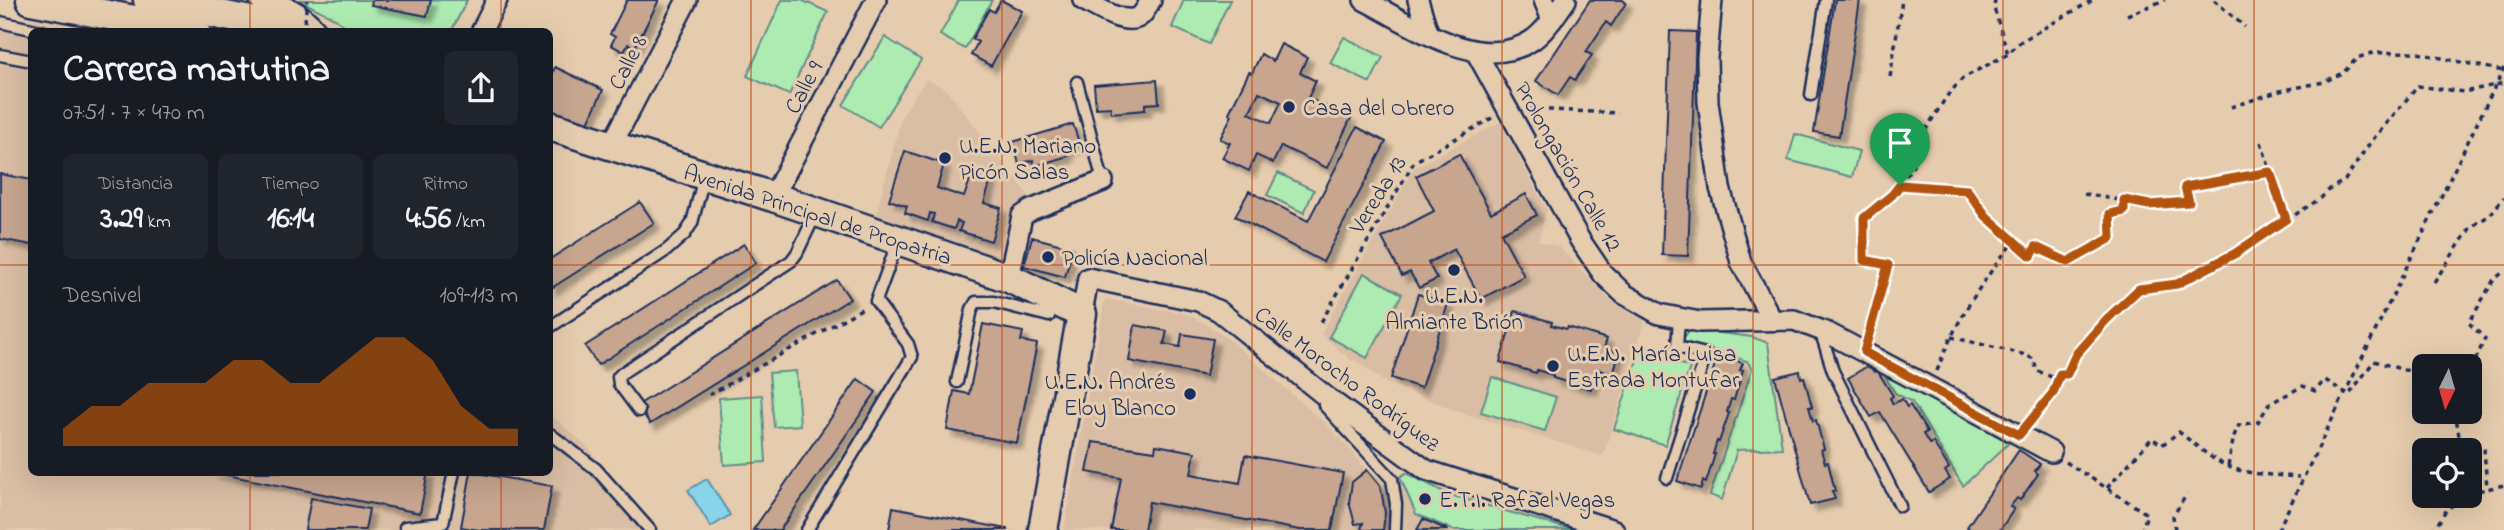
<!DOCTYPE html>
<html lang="es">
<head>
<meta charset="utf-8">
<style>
  :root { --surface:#171b24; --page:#20242c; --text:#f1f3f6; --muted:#9ea1a6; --accent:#b45309 }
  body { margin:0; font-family:"Indie Flower",sans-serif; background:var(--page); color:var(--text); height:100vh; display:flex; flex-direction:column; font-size:26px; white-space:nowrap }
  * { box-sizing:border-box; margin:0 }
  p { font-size:23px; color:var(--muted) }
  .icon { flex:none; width:38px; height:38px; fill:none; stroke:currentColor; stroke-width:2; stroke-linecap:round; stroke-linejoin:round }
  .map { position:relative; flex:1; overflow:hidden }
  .sheet { position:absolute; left:28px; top:28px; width:525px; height:448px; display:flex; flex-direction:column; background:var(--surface); border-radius:10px; box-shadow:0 7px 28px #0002 }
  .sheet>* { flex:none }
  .needle { width:46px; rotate:185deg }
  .fabs { position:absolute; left:2412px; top:354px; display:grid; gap:14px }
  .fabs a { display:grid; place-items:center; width:70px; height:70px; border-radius:10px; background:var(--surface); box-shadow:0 7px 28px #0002; font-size:35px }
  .pin { position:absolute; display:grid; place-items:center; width:60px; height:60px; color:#fff; margin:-72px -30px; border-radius:50% 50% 50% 0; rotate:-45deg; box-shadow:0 0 7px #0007 }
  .pin .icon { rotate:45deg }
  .round { display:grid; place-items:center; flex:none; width:74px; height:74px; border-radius:10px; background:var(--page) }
  .head { display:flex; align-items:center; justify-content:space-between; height:119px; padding:0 35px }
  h1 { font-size:38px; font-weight:800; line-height:52px }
  .metrics { display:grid; grid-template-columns:repeat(3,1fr); gap:10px; height:119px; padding:7px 35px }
  .metrics div { display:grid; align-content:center; border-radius:10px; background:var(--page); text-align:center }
  .metrics b { font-size:30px; font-weight:800 }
  .metrics small { font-size:19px; font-weight:400 }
  .metrics p { font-size:19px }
  .chart { height:196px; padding:14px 35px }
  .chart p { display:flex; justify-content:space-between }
  .chart svg { width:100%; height:126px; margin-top:7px; fill:var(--accent); opacity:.7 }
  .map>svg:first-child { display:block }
  .built { fill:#d9bda4 }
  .green { fill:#aeebb2; stroke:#648d88; stroke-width:2 }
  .water { fill:#88d4e8; stroke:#5c92b1; stroke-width:2 }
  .building { fill:#c7a58f; stroke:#1b2f5e; stroke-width:2; fill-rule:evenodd; filter:url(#shadow) }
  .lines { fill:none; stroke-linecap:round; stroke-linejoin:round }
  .lane-casing { stroke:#1b2f5e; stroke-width:15 }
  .street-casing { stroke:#1b2f5e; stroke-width:24 }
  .secondary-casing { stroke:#1b2f5e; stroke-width:33 }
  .path { stroke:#1b2f5e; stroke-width:3.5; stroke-dasharray:5 5; stroke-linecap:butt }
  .lane { stroke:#e6ccae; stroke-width:10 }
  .street { stroke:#e6ccae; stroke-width:19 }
  .secondary { stroke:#e6ccae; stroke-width:28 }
  .path-bridge { stroke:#1b2f5e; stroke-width:3.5; stroke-dasharray:5 5; stroke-linecap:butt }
  .route-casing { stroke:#fff; stroke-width:14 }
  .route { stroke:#b45309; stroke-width:9 }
  .grid { fill:none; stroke:#bf511c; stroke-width:2; stroke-opacity:0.55 }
  .poi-dot { fill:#1b2f5e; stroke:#e6ccae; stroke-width:2.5 }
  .labels { text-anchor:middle; stroke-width:6; stroke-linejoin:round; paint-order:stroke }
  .street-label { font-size:23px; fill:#1b2f5e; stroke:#e6ccae }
  .poi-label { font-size:23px; fill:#1b2f5e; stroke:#e6ccae; text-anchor:start }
</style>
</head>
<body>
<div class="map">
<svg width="2504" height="530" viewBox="0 0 2504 530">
  <defs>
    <filter id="shadow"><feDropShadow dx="6" dy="6" stdDeviation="2" flood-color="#0004"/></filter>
  </defs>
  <rect width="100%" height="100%" fill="#e6ccae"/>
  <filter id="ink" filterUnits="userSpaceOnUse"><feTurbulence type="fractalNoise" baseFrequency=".0143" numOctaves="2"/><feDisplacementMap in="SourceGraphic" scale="14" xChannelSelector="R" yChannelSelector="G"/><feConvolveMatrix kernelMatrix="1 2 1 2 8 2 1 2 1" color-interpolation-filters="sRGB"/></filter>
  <g filter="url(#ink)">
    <!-- built -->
    <g class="built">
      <polygon points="0,14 93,31 32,32 32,472 550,472 550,414 589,448 645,530 0,530"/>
      <polygon points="926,79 946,89 1033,201 1002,267 874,222 902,115"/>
      <polygon points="1500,122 1547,211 1538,241 1559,247 1609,299 1633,315 1645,320 1603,456 1460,412 1384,382 1354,359 1352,361 1321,334 1414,168"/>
      <polygon points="1105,299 1187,314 1209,326 1231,341 1326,424 1351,450 1379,486 1406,472 1450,494 1577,530 1064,530"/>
    </g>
    <!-- green -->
    <g class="green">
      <polygon points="299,0 467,0 451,32 353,31 329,15"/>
      <polygon points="782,0 801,0 828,12 789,95 747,76"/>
      <polygon points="959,0 992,0 965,49 940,35"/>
      <polygon points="1184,0 1230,0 1209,44 1172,27"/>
      <polygon points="885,37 921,60 879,127 843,105"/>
      <polygon points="1344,37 1383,57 1370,83 1330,63"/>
      <polygon points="1795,134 1859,151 1852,177 1788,160"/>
      <polygon points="1278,173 1314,190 1304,213 1267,195"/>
      <polygon points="1364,273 1402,294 1367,358 1329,337"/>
      <polygon points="1690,329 1752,337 1768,343 1782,448 1737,450 1722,500 1710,495 1752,369 1747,361 1682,341"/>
      <polygon points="1640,351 1690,367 1665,445 1614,429"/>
      <polygon points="1880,368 2009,443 1963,486 1912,402 1895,393"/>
      <polygon points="796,371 800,425 774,427 769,373"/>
      <polygon points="1492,377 1556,397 1545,431 1481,412"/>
      <polygon points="762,395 766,462 724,465 719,398"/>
      <polygon points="1406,473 1450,495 1572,530 1453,530 1416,514 1400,477"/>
    </g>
    <!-- water -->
    <polygon class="water" points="707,479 730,515 711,527 688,490"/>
    <!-- building -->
    <g class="building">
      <polygon points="372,0 431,0 427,16 371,5"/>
      <polygon points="627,0 659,0 635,47 628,44 624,52 611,45 615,37 610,34"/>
      <polygon points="1001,0 1022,11 991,66 971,55 978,42 972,39 989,9 994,12"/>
      <polygon points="1590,0 1623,0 1626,3 1611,26 1606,22 1586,52 1592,55 1575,80 1570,77 1558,95 1536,81"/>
      <polygon points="1835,0 1860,0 1839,136 1814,132"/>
      <polygon points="1670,31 1696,32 1688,256 1662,255"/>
      <path d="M1281 44 1307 57 1300 73 1316 81 1308 98 1351 118 1327 168 1281 146 1273 163 1256 155 1249 171 1222 158 1230 143 1220 139 1232 115 1229 113 1249 72 1252 73 1261 54 1273 61ZM1259 92 1281 102 1271 123 1249 113Z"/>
      <polygon points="555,67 603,90 586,127 550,109 550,78"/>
      <polygon points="1157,80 1159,103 1145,104 1145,110 1111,113 1111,107 1096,108 1094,85"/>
      <polygon points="1073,124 1080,146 1066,150 1068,156 1035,166 1033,160 1019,164 1013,142"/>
      <polygon points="1357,127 1386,142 1323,262 1235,216 1249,191 1308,221"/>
      <polygon points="905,151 944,164 937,188 964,197 972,174 991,180 984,203 1001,208 991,241 959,231 962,223 957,221 954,229 932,222 934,214 930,213 928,221 905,213 907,206 889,200"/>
      <polygon points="1459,154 1491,213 1526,194 1537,215 1501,233 1524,276 1481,299 1454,249 1428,263 1437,279 1419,288 1410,272 1402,276 1382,238 1434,211 1416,176"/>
      <polygon points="0,174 32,180 32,245 0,239"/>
      <polygon points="640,202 654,223 550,289 550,259"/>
      <polygon points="1032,237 1073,248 1065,277 1024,266"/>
      <polygon points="744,244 756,263 598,365 585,346"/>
      <polygon points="837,280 850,299 650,424 638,405"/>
      <polygon points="1418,294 1448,304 1421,388 1391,378"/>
      <polygon points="1515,311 1552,322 1551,325 1567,329 1568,327 1607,339 1604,348 1619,353 1613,374 1597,369 1591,389 1553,378 1553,375 1537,370 1536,373 1500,362"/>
      <polygon points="983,324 1023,332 1021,341 1037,344 1017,443 947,430 954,391 969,394"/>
      <polygon points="1135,325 1167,331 1164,344 1180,347 1182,334 1213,339 1206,376 1129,361"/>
      <polygon points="1718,355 1743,363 1740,370 1743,370 1734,400 1731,399 1727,412 1729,413 1719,442 1717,441 1713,454 1715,454 1706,483 1703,481 1701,489 1677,481"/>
      <polygon points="1869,365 1874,372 1877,370 1893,396 1890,398 1893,404 1902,399 1907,407 1910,405 1927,432 1923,434 1929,444 1933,442 1949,468 1945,471 1950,479 1929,492 1880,412 1871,417 1848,378"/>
      <polygon points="1800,371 1801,378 1804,377 1812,407 1809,407 1813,421 1816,420 1824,449 1821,450 1825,463 1828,462 1835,491 1832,491 1835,499 1810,505 1775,377"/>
      <polygon points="858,379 876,392 810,487 780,530 753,530"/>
      <polygon points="1093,442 1155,451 1156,445 1195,452 1191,474 1240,483 1245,455 1343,473 1332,530 1300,530 1149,502 1144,530 1111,530 1121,478 1087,472"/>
      <polygon points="2019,450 2040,464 2035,471 2038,474 2020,500 2017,498 2010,507 2014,509 2000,530 1972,530 1967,527"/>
      <polygon points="1367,470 1380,486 1382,495 1385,513 1383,530 1361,530 1363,523 1355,524 1349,502 1352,482"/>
      <polygon points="211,472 428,472 420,513"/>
      <polygon points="471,472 552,486 544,530 479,530 461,527"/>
      <polygon points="311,498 369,509 365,530 305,530"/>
      <polygon points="893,507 1007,529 1007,530 889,530"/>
      <polygon points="1423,519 1448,530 1417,530"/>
    </g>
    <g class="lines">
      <!-- lane casing -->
      <g class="lane-casing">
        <g id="lane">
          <polyline points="0,22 45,32"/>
          <polyline points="0,55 32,61"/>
          <polyline points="1077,82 1103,181"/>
          <polyline points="1811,95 1826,0"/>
          <polyline points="550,327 667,250 685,234 692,223 704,177"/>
          <polyline points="1820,330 1833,371 1900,506"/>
          <polyline points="957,382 972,309 976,302 994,302 1049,316"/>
          <polyline points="1324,405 1392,479 1396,504 1395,530"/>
          <polyline points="639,411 619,384 618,377 622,373 791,261 797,253 816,213"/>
          <polyline points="550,434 596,469 650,530"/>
          <polyline points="1667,478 1706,354 1677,347 1679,318"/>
          <polyline points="405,527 443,523 454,472"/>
          <polyline points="807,530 912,357 908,344 876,301 898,241"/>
        </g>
      </g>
      <!-- street casing -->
      <g class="street-casing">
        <g id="street">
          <path d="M260 0C288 6 299 10 318 32"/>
          <path d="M1083 0C1097 7 1121 24 1137 18 1144 15 1147 6 1151 0"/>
          <path d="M1364 0C1411 24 1479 74 1531 41 1545 32 1556 14 1566 0"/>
          <polyline points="1418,0 1428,32"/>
          <polyline points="1544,0 1552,20"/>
          <polyline points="1712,0 1707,58 1708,102 1720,188 1741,262 1772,320"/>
          <polyline points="481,32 497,0"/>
          <polyline points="1476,52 1580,240 1603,274 1624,294 1659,314 1679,318 1700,322 1794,320 1828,333 2051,452"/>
          <polyline points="611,146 687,0"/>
          <polyline points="773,197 876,0"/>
          <polyline points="1009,278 1022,216 1031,210 1103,181"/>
          <polyline points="1082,314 1088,278 1198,301 1219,311 1329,399 1426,470 1614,530"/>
        </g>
      </g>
      <!-- secondary casing -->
      <g class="secondary-casing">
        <g id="secondary">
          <polyline points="31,0 196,32"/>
          <polyline points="148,0 304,32"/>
          <polyline points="550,126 773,197 1009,278 1082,314 1043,530"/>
        </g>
      </g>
      <!-- path -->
      <g class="path">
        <polyline points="1995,0 1994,8 2008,54"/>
        <polyline points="2214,0 2245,27"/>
        <polyline points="2127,15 2165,0"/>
        <polyline points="1890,77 1902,0"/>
        <polyline points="2231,107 2280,91 2324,82 2344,72 2357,58 2372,53 2413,52 2504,71"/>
        <polyline points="1528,109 1618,113"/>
        <polyline points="2261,142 2286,219"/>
        <polyline points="1900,185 1967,190 1986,216 2031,256 2036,247 2068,263 2111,238 2110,214 2124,211 2124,200"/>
        <polyline points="2084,194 2149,205 2189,202 2185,187 2270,172"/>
        <polyline points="2434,282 2471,227 2490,215 2504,197"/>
        <polyline points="1321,322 1414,162 1492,118"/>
        <polyline points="1868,336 1888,265 1864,260 1864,218 1891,195 1912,168 1926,129 1947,96 1963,78 2008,54 2020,42 2093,0"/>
        <polyline points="1951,337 2026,355 2035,360 2036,370 2058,380"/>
        <polyline points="2469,366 2473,365 2485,339 2469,323 2493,281 2504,271"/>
        <path d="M1937 371C1954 323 1983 280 2014 241"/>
        <polyline points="709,395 865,307"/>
        <polyline points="2455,411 2461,448 2484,449 2487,488"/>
        <polyline points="2031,420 2053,393 2060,374 2067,374 2076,354 2106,320 2139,289 2177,284 2236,253 2321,198 2330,189 2345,180 2370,143 2418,86 2464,92 2504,83"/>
        <polyline points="2066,462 2147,514 2142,530"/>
        <polyline points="2228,466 2234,436 2239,425 2258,422 2269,404 2303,386 2315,391 2325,380 2349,395 2374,361 2404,370 2424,372"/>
        <path d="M2107 488 2152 438 2162 445 2179 432C2195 444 2210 459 2229 467 2250 475 2276 475 2299 477"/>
        <polyline points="2469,493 2504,485"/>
        <polyline points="2175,530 2173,516 2187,494"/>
        <polyline points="2278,530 2504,68"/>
        <polyline points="2431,530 2436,527 2444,513 2463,495"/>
      </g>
      <!-- lane -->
      <use href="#lane" class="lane"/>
      <!-- street -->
      <use href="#street" class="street"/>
      <!-- secondary -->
      <use href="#secondary" class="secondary"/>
      <!-- path-bridge -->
      <polyline class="path-bridge" points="304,32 307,0"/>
    </g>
  </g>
  <g class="lines" filter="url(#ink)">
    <!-- route casing -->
    <g class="route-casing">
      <polygon id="route" points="2270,172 2286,219 2236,253 2177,284 2139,289 2106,320 2076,354 2067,374 2060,374 2053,393 2019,435 1864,352 1888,265 1864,260 1864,218 1892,195 1900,185 1967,190 1986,216 2031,256 2036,247 2068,262 2111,238 2110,214 2124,211 2124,200 2149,205 2189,202 2185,187"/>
    </g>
    <!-- route -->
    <use href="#route" class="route"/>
  </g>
  <!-- grid -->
  <path class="grid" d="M250 0V32M501 0V32M751 0V530M1002 0V530M1252 0V530M1502 0V530M1753 0V530M2003 0V530M2254 0V530M0 265H32M550 265H2504M250 472V530M501 472V530"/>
  <!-- markers -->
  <g class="poi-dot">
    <circle cx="1289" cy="107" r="7"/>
    <circle cx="945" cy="158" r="7"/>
    <circle cx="1048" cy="257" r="7"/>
    <circle cx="1454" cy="270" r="7"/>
    <circle cx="1553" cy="366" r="7"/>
    <circle cx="1190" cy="394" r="7"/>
    <circle cx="1425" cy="499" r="7"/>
  </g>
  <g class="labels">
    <!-- street labels -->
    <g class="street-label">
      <text transform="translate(627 62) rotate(-63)" y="8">Calle 8</text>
      <text transform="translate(803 87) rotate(-62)" y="8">Calle 9</text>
      <text transform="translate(1569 166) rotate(60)" y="8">Prolongación Calle 12</text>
      <text transform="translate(1377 194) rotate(-58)" y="8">Vereda 13</text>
      <text transform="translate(818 214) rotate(18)" y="8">Avenida Principal de Propatria</text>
      <text transform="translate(1348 378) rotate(37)" y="8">Calle Morocho Rodríguez</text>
    </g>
    <!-- poi labels -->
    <g class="poi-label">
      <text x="1303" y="115">Casa del Obrero</text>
      <text x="959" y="153">U.E.N. Mariano<tspan x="959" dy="26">Picón Salas</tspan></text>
      <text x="1062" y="265">Policía Nacional</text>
      <text x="1454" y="303" text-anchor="middle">U.E.N.<tspan x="1454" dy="26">Almiante Brión</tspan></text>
      <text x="1567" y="361">U.E.N. María Luisa<tspan x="1567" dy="26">Estrada Montufar</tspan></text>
      <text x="1176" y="389" text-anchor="end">U.E.N. Andrés<tspan x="1176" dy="26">Eloy Blanco</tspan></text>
      <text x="1439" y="507">E.T.I. Rafael Vegas</text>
    </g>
  </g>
</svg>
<div class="fabs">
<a><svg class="needle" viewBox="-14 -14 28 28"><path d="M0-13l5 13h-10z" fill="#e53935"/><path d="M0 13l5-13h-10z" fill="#9ea1a6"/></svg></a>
<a><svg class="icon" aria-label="locate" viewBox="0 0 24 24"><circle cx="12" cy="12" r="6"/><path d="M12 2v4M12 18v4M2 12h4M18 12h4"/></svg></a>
</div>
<div class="pin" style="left:1900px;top:185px;background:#1e9e55"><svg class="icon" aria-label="arrive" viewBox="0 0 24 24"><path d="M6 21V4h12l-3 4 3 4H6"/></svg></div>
<section class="sheet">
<div class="head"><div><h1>Carrera matutina</h1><p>07:51 · 7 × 470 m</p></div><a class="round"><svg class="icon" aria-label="share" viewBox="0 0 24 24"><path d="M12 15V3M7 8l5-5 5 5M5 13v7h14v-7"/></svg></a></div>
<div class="metrics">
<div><p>Distancia</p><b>3.29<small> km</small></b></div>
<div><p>Tiempo</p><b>16:14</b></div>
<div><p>Ritmo</p><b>4:56<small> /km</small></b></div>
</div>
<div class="chart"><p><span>Desnivel</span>109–113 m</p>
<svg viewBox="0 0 160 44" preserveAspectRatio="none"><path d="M0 44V38L10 30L20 30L30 22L40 22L50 22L60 14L70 14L80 22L90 22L100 14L110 6L120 6L130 14L140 30L150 38L160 38V44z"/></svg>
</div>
</section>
</div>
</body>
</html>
